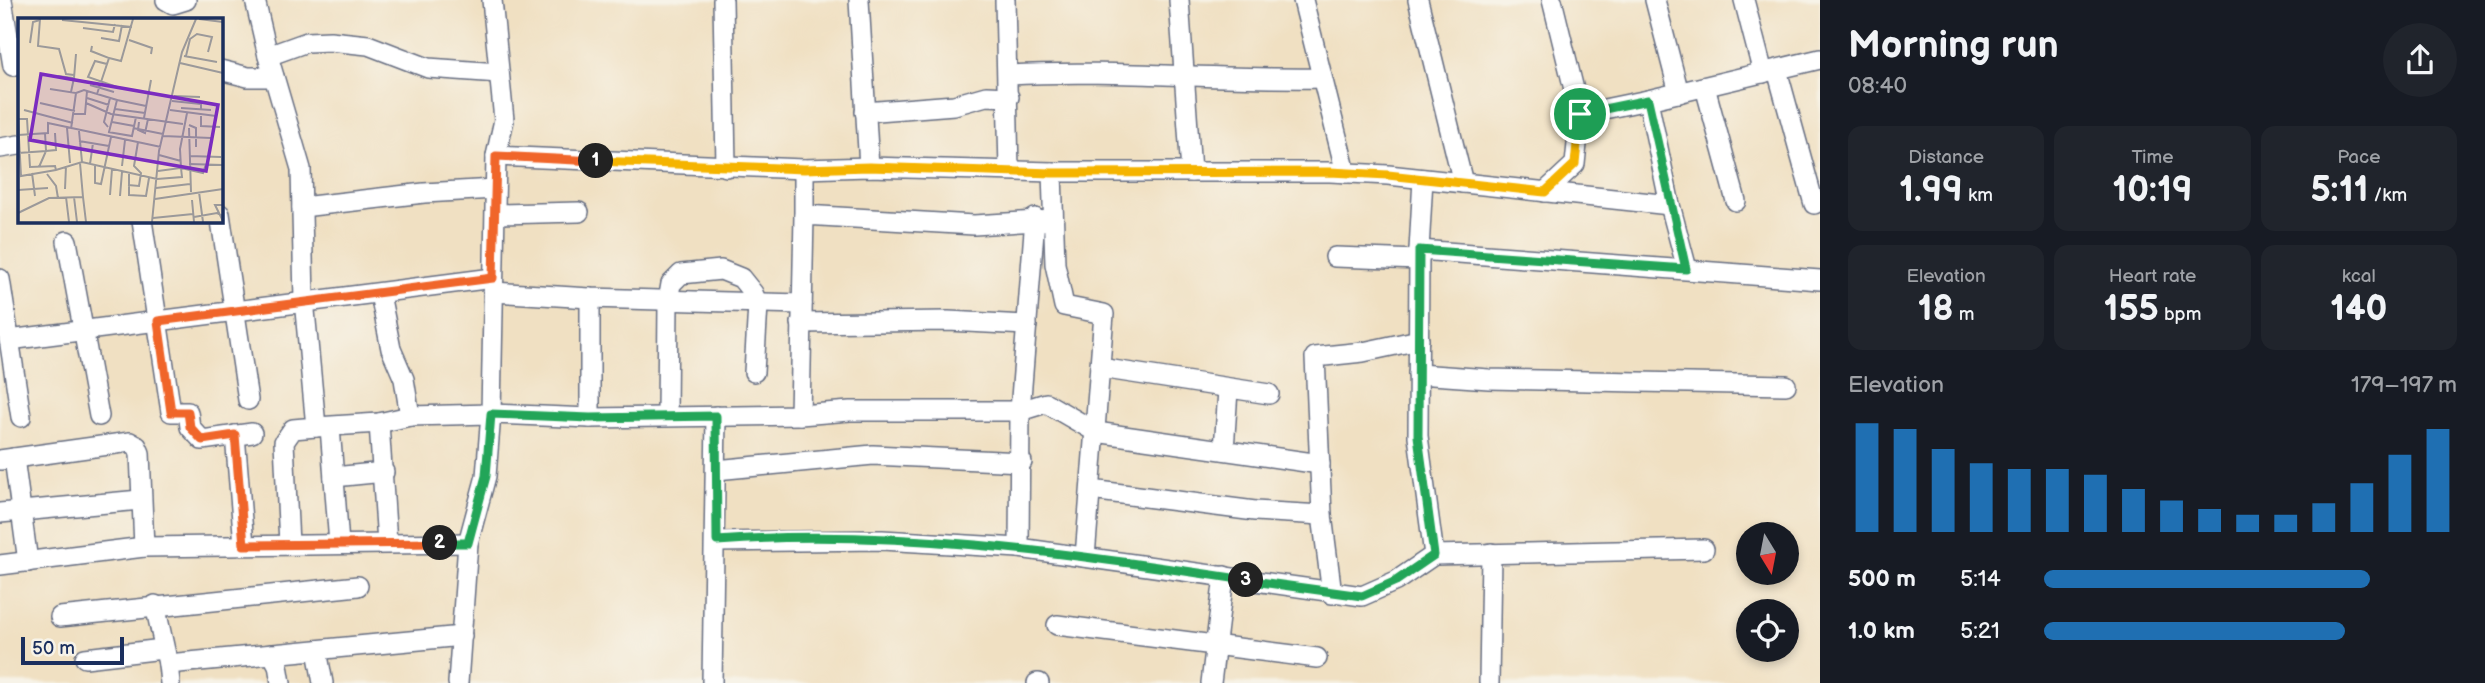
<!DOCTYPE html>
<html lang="en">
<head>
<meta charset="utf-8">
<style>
  :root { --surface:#171b24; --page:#20242c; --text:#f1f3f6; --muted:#9ea1a6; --accent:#1f6fb2 }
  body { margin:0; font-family:"Balsamiq Sans",sans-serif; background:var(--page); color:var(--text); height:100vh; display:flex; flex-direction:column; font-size:26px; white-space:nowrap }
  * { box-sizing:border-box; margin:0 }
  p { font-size:23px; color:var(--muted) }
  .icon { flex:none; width:38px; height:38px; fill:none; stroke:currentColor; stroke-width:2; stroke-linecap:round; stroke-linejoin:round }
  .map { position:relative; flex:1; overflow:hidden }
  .sheet { display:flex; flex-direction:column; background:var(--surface); width:665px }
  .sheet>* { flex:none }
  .needle { width:46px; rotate:170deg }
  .tools { position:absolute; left:1736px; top:522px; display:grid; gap:14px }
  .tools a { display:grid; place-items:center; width:63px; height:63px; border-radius:50%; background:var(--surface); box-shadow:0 4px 10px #0003; font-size:35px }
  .scale { position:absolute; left:21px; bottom:18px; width:103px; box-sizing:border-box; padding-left:7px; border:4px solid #1b2f5e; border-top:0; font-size:19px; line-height:24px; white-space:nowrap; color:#1b2f5e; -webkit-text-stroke:5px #f7f3e8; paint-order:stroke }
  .pin { position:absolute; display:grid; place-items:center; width:60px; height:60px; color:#fff; margin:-30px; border:4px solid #fff; border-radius:50%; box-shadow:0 2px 7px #0007 }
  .km { position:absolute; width:35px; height:35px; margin:-18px; border-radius:50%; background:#222; color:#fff; font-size:19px; line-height:35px; text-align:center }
  .round { display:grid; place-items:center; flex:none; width:74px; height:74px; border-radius:37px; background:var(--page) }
  .head { display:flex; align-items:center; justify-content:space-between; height:119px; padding:0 28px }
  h1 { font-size:38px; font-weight:700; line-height:52px }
  .figures { display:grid; grid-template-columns:repeat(3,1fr); gap:10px; height:119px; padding:7px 28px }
  .figures div { display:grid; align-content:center; border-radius:14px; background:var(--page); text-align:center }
  .figures b { font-size:35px; font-weight:700 }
  .figures small { font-size:19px; font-weight:400 }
  .figures p { font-size:19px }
  .chart { height:196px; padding:14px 28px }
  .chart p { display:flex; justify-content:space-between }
  .chart svg { width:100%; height:126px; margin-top:7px; stroke:var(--accent); stroke-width:6 }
  ul { padding:0 28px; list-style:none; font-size:23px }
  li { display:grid; grid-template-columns:112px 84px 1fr; align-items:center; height:52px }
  li i { height:18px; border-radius:9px; background:var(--accent) }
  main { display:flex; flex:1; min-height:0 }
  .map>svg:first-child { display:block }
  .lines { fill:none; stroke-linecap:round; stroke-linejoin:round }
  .minor-casing { stroke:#666d81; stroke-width:22 }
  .minor { stroke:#fff; stroke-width:19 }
  .split-1-casing { stroke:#fff; stroke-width:14 }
  .split-2-casing { stroke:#fff; stroke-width:14 }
  .split-3-casing { stroke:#fff; stroke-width:14 }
  .split-4-casing { stroke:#fff; stroke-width:14 }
  .split-1 { stroke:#f5b400; stroke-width:9 }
  .split-2 { stroke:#f0652b; stroke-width:9 }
  .split-3 { stroke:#22a559; stroke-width:9 }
  .split-4 { stroke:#22a559; stroke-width:9 }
  .inset-road { fill:none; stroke:#9b999a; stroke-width:2 }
  .view { fill:#7b2cbf; fill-opacity:0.15; stroke:#7b2cbf; stroke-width:3.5 }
  .inset-edge { fill:none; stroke:#1b2f5e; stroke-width:3.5 }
</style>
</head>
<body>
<main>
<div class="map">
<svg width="1820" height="683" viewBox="0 0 1820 683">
  <rect width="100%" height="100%" fill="#f7f3e8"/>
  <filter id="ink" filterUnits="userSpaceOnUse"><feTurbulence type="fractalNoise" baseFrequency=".0143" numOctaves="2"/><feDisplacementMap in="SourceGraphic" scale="14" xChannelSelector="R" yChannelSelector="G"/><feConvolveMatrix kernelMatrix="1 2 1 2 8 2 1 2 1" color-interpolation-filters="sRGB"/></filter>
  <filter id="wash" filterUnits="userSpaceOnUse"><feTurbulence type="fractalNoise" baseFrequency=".00686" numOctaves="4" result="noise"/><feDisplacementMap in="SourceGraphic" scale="28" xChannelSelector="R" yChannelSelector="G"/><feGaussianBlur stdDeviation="1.57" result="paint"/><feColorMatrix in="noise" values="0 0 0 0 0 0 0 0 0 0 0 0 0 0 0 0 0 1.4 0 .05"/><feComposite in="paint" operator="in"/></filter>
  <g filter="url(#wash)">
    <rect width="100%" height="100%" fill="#f0e0c2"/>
  </g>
  <g filter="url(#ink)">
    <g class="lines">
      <!-- minor casing -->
      <g class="minor-casing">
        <g id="minor">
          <polyline points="2,0 13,66"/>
          <polyline points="166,0 173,4 186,0"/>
          <polyline points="255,0 268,56 301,169 304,300 316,427 293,429 284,442 289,544"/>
          <polyline points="723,0 726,167"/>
          <polyline points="859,0 869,167"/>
          <polyline points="1005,0 1009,170"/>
          <polyline points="1179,0 1191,172"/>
          <polyline points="1303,0 1346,173"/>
          <polyline points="1418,0 1463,183"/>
          <polyline points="1552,0 1580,114"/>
          <polyline points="1655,0 1679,93"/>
          <polyline points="1744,0 1763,73"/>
          <polyline points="268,56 307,42 330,41 368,45 428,68 499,73"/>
          <polyline points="220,70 248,77 274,77"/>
          <polyline points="1777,70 1814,204"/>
          <path d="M1009 75C1113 69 1217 80 1322 78"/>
          <polyline points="1705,87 1736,201"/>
          <polyline points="865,112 954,105 986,96 1009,97"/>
          <polyline points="0,148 19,145"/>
          <polyline points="496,156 804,169 869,167 1052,172 1330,172 1388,175 1670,205 1648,100 1820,59"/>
          <polyline points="1052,172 1055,264 1064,306 1104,314 1085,557"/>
          <polyline points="1423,179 1419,250 1418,436 1434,555 1704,549"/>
          <polyline points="1545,192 1575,164 1580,114 1648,100"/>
          <polyline points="1670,205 1687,269"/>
          <polyline points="302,207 424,193 495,189"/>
          <polyline points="220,214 248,400"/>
          <polyline points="496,214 579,212"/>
          <polyline points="804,215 804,169"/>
          <polyline points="1035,218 1020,411 1019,548 1362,596 1396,581 1434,555"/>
          <polyline points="142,220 171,412 188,412 190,427 202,440 252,433"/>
          <polyline points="67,241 99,416"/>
          <polyline points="1419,250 1820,280"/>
          <polyline points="1335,257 1419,260"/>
          <polyline points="0,279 21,417"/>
          <polyline points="493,292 590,298 802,304"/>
          <polyline points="380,294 391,349 404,379 410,416"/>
          <polyline points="590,298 590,418"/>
          <polyline points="801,323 948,321 1027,325"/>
          <polyline points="9,340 493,278"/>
          <polyline points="1100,368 1269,394"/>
          <polyline points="1418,374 1489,379 1786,385"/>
          <polyline points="800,415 804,215 974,225 1053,220"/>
          <polyline points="667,416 668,301 671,284 681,274 721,270 741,278 753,293 758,305 754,372"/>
          <polyline points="379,423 387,543"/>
          <polyline points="316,427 379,423 410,416 491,414 590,418 800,415 850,411 1020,411 1046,403 1096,432 1320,464"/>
          <polyline points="330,427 339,544"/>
          <polyline points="235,435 244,545"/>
          <polyline points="1224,450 1228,390"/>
          <polyline points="14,458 28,562"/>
          <polyline points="0,460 130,442 137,446 140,453 144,547"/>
          <polyline points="716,470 873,455 1022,462"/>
          <polyline points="334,477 384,472"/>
          <polyline points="1091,490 1255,511 1322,515"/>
          <polyline points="0,513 140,500"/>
          <polyline points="717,542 882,540 1019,548"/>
          <polyline points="0,565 144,547 468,543"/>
          <polyline points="1332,594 1322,515 1315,357 1363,352 1419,340"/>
          <polyline points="155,605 168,664 462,636"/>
          <polyline points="60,617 358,586"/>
          <polyline points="1057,625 1317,658"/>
          <polyline points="317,650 323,683"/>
          <polyline points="272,654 278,665 281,683"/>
          <polyline points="85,658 163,649"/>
          <polyline points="168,664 170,683"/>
          <polyline points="458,683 468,543 486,476 491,414 496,156 504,120 492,0"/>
          <polyline points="712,683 716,416"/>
          <polyline points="1037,683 1039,683"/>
          <polyline points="1211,683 1224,576"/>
          <polyline points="1489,683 1491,553"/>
        </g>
      </g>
      <!-- minor -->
      <use href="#minor" class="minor"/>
    </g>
  </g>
  <g class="lines" filter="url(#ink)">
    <!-- split-1 casing -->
    <g class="split-1-casing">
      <polyline id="split-1" points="596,161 804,169 869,167 1052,173 1330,172 1388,175 1545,192 1575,164 1580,114"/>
    </g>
    <!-- split-2 casing -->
    <g class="split-2-casing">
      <polyline id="split-2" points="440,543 244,545 235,435 202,440 190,427 188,412 171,412 158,321 493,278 496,156 596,161"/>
    </g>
    <!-- split-3 casing -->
    <g class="split-3-casing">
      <path id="split-3" d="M440 543H468L486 476 491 414 590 418 716 416 717 541C893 527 1071 554 1246 580"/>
    </g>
    <!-- split-4 casing -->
    <g class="split-4-casing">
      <polyline id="split-4" points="1246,580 1362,596 1396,581 1434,555 1418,436 1419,250 1686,269 1648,100 1580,114"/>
    </g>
    <!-- split-1 -->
    <use href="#split-1" class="split-1"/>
    <!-- split-2 -->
    <use href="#split-2" class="split-2"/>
    <!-- split-3 -->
    <use href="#split-3" class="split-3"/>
    <!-- split-4 -->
    <use href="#split-4" class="split-4"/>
  </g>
  <!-- overview -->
  <g transform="translate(18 18)">
    <rect width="205" height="205" fill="#f0e0c2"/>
    <path class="inset-road" d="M22 1 20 28 41 31 48 56 56 57M181 1 205 4M44 2 114 9M65 10 95 14 97 6M83 20 101 23 104 7M111 22 134 30 133 36M12 25 15 4 22 2M74 28 73 33 91 40 89 46 77 43 70 59 99 69M166 38 199 44M168 38 172 21 179 16 194 19 190 34M91 40 103 43 115 1M162 45 205 55M40 58 56 60 53 74M56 60 58 36M72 67 96 74M32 71 58 75 53 111M58 75 66 72 99 82 91 114M79 76 89 46M156 78 182 79M69 80 91 87M99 82 128 88M154 83 183 86V92M22 85 57 93M68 85 93 96 165 106M163 90 193 92M97 91 127 95M6 92 55 105M152 92 198 98M56 96H67L69 73M183 98V108L202 109M126 100 133 62M94 104 116 108M121 104 120 112 127 115 130 101M171 107 178 110V129M90 109 86 104 92 80M49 110 52 145M115 110 145 116M171 110 173 174M61 113 64 144M90 114 114 118 118 99M0 117 30 115V105L143 129M145 118 193 120M61 123 91 128M0 135 28 133 27 115M141 137 163 143M171 138 203 139M72 146 75 125M171 146 205 147M77 147V165L83 166 93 119M104 148 107 122M21 149 28 133 38 132 37 115M38 152 3 158 0 101H9L12 149 37 148 38 152 64 144 139 161 164 159 163 150 185 155 188 146M140 153 163 150 162 131 169 95M14 155 17 178M29 156 38 168 40 180M111 156V177L128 178 131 160M110 167 121 168 123 155 116 148 120 124M138 170 172 166M47 171 48 148M0 172 30 170M181 174 185 204M92 177 94 151M102 178 104 154M48 179 51 204M56 179 59 204M65 179 68 204M137 181 205 171M174 182 176 204M205 187H197L205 203M0 195 31 180 65 179 62 145M176 199 199 195 205 198M135 200 175 196M134 204 141 133 164 34 178 1"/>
    <path class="view" d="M23 56 200 87 188 153 12 122Z"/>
    <rect width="205" height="205" class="inset-edge"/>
  </g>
</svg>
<div class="tools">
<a><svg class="needle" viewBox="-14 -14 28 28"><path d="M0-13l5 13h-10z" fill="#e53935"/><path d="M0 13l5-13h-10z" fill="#9ea1a6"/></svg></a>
<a><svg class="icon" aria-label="locate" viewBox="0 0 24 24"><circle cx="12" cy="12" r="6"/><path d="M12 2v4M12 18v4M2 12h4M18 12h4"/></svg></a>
</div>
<div class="scale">50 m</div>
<div class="pin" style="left:1580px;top:114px;background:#1e9e55"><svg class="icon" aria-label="arrive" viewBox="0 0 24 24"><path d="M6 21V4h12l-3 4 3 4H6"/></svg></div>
<b class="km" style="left:596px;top:161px">1</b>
<b class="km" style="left:440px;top:543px">2</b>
<b class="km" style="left:1246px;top:580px">3</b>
</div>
<section class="sheet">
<div class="head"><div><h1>Morning run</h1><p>08:40</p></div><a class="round"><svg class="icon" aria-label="share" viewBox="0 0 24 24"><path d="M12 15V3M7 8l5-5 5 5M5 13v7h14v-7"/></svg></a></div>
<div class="figures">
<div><p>Distance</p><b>1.99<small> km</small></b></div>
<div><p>Time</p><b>10:19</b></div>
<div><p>Pace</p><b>5:11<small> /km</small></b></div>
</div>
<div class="figures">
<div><p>Elevation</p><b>18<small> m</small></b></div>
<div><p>Heart rate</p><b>155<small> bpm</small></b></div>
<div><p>kcal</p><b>140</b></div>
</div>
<div class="chart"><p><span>Elevation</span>179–197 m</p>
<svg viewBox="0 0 160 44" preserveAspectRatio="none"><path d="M5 44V6M15 44V8M25 44V15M35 44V20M45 44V22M55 44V22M65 44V24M75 44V29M85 44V33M95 44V36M105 44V38M115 44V38M125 44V34M135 44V27M145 44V17M155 44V8"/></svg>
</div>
<ul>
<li><b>500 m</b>5:14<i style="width:79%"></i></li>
<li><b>1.0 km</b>5:21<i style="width:73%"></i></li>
</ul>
</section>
</main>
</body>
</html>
